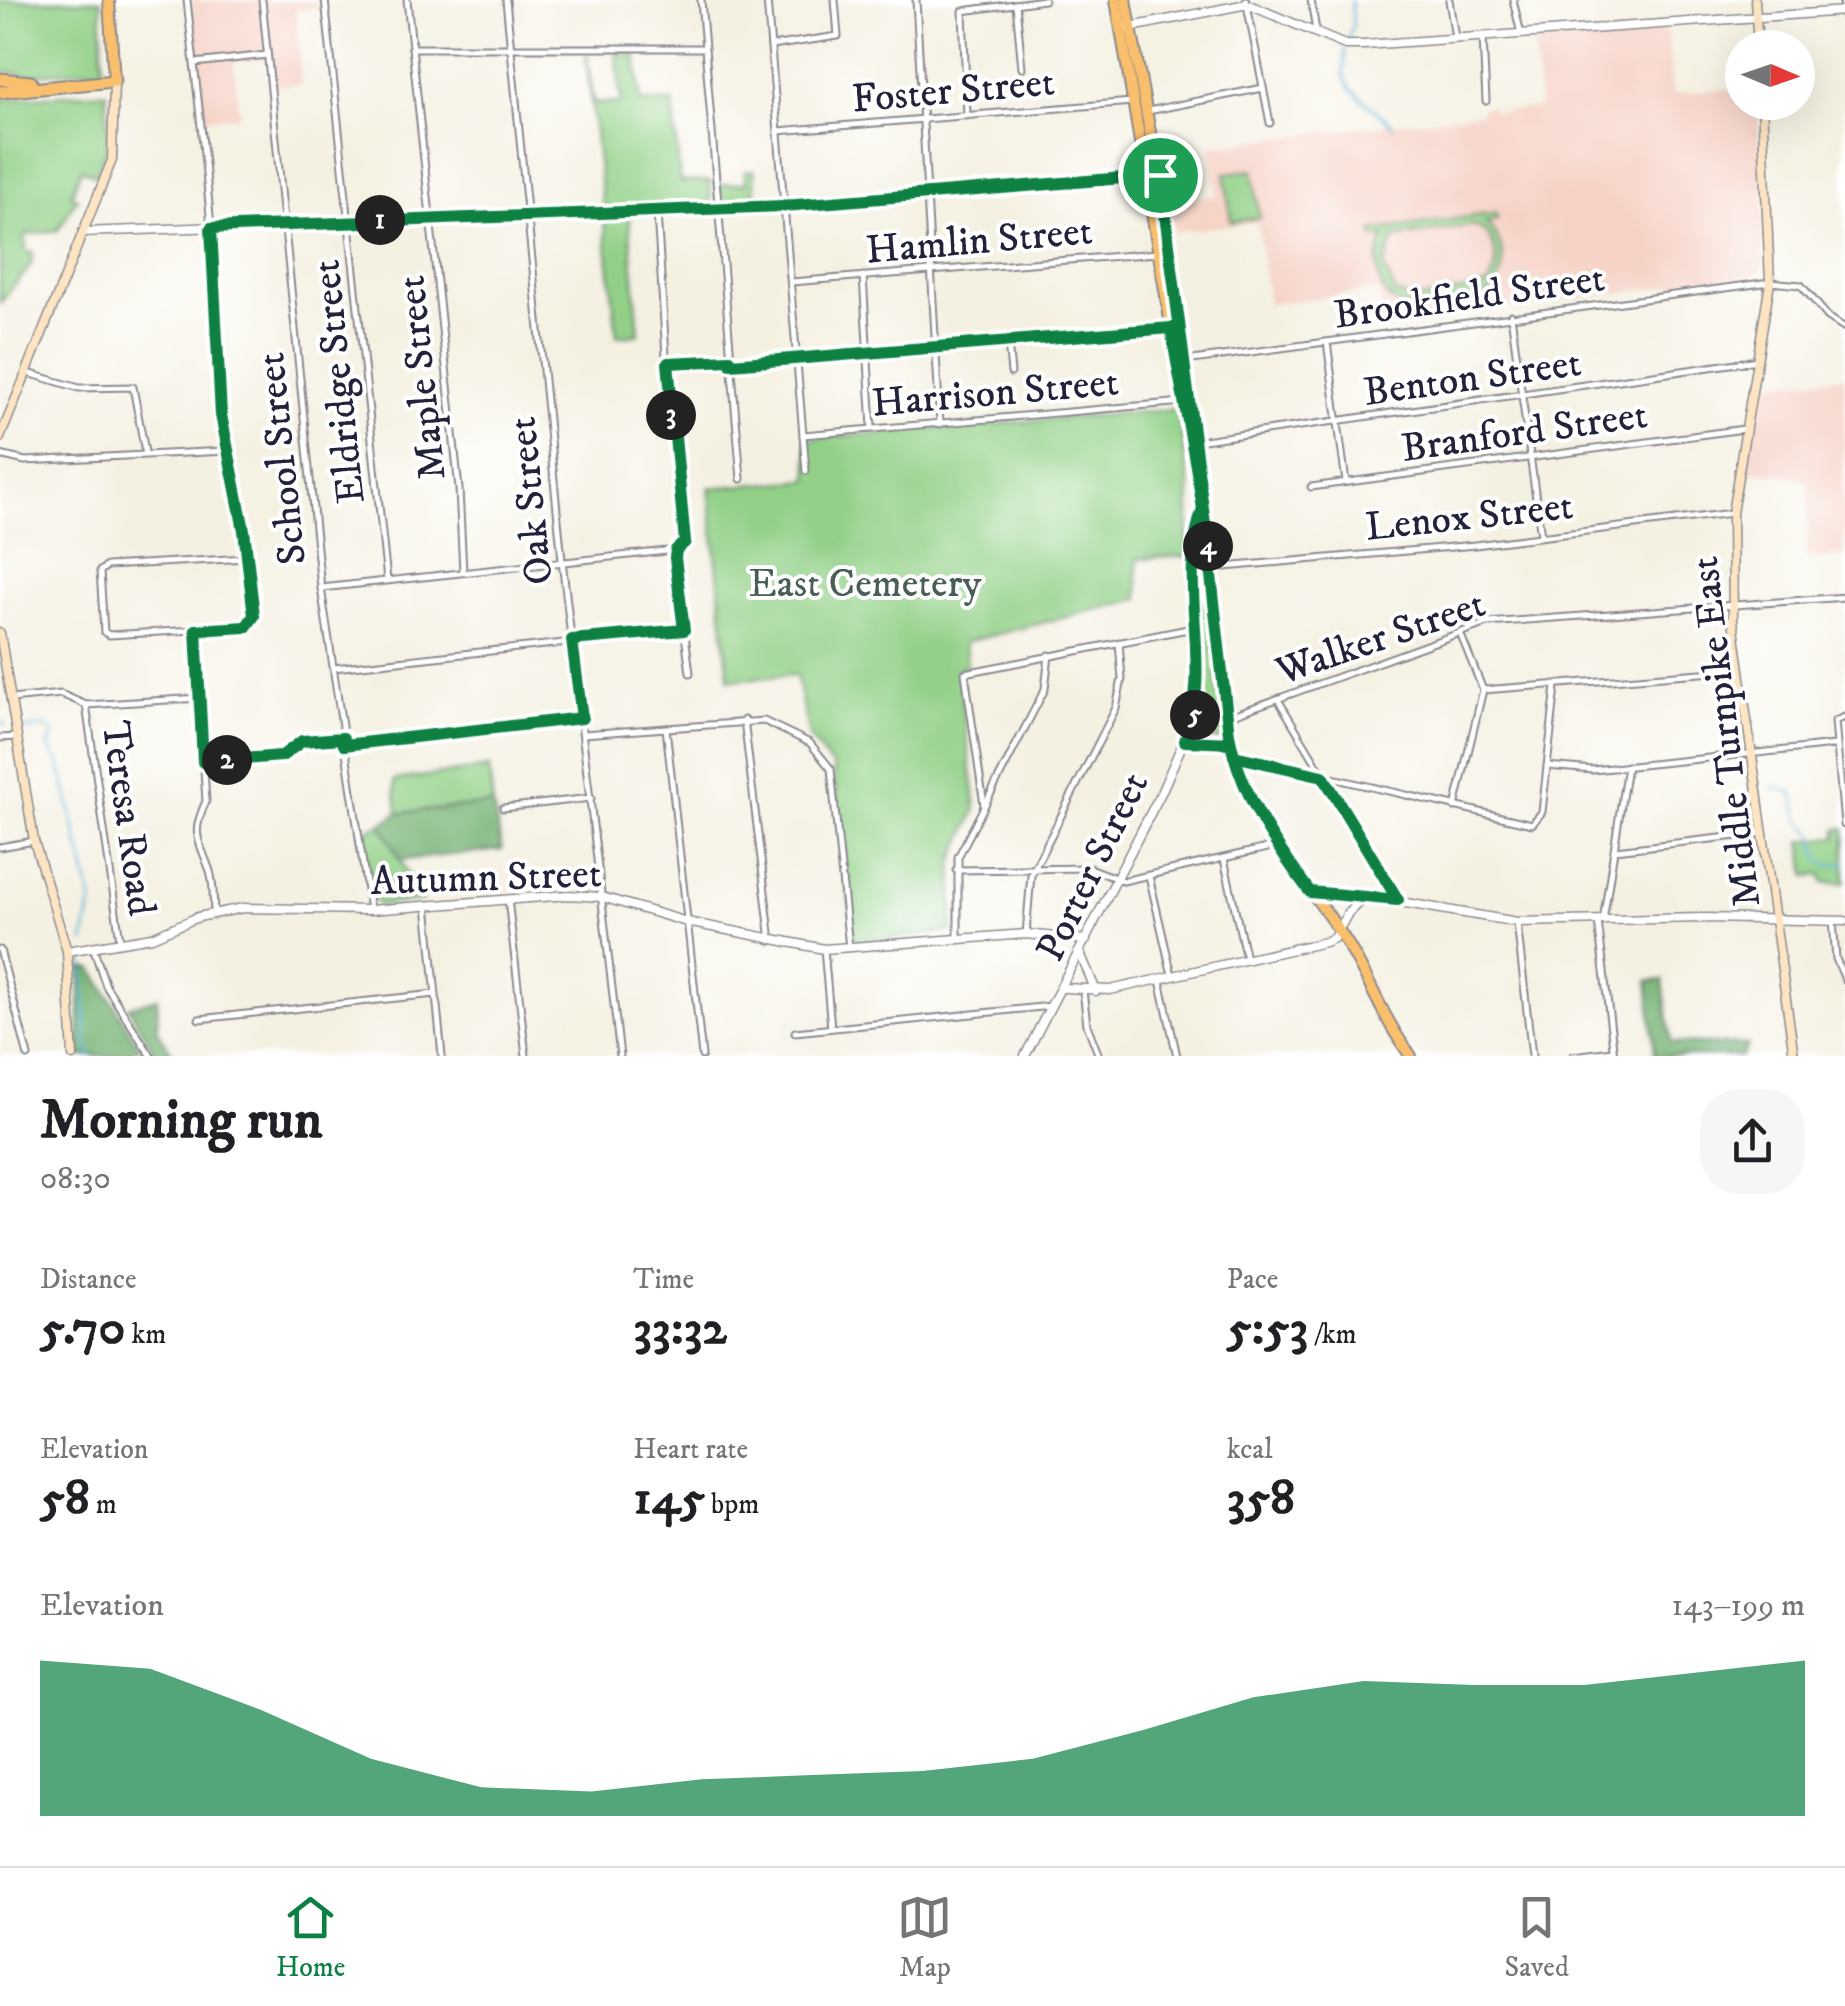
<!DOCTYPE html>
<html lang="en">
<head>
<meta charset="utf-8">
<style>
  :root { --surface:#fff; --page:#f6f6f6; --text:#202124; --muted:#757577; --line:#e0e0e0; --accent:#0b8043 }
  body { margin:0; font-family:"IM FELL DW Pica",serif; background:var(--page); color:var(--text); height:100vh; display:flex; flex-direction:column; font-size:38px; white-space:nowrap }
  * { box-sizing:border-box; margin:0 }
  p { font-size:32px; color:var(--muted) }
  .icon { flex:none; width:55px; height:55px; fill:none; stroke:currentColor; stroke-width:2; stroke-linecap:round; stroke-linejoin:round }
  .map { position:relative; height:1056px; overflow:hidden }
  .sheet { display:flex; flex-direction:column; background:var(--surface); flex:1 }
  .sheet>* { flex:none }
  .needle { width:65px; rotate:92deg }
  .tools { position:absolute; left:1725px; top:30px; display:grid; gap:20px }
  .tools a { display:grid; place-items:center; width:90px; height:90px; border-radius:50%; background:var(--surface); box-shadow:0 10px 40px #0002; font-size:50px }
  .pin { position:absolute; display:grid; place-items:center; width:85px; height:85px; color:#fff; margin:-42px; border:5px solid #fff; border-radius:50%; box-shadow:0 2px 10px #0007 }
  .km { position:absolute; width:50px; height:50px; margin:-25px; border-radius:50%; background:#222; color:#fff; font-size:28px; line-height:50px; text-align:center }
  .round { display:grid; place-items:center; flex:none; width:105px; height:105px; border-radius:40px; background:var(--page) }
  .summary { display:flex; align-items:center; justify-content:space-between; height:170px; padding:0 40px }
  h1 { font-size:55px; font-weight:800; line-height:75px }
  .metrics { display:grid; grid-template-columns:repeat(3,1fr); gap:15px; height:170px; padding:10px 40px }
  .metrics div { display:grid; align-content:center }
  .metrics b { font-size:50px; font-weight:800 }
  .metrics small { font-size:28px; font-weight:400 }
  .metrics p { font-size:28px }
  .chart { height:280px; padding:20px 40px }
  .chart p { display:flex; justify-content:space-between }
  .chart svg { width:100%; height:180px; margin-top:10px; fill:var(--accent); opacity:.7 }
  .menu { display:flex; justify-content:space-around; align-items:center; height:140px; border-top:2px solid var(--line); background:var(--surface); font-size:28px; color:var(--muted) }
  .menu a { display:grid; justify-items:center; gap:5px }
  .menu .selected { color:var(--accent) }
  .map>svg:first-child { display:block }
  .built { fill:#f6d1c5 }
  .green { fill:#91d086; stroke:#5a7960; stroke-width:2.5; fill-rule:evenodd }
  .forest { fill:#74b273; stroke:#4b6a57; stroke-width:2.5 }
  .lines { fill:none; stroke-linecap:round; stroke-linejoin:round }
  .stream { stroke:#5bb2d8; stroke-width:2.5 }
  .minor-casing { stroke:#8b8a8e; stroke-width:9 }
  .tertiary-casing { stroke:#8b8a8e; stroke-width:11 }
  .secondary-casing { stroke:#8b8a8e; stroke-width:11 }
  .primary-casing { stroke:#8b8a8e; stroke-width:14 }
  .motorway-casing { stroke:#8b8a8e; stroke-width:15 }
  .minor { stroke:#fff; stroke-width:5 }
  .tertiary { stroke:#fff; stroke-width:8 }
  .secondary { stroke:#fde5c4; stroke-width:8 }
  .primary { stroke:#f9bf6c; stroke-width:10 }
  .motorway { stroke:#f9bf6c; stroke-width:11 }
  .route-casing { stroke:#fff; stroke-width:20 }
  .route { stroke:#0b8043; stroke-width:12 }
  .labels { text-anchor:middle; stroke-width:8; stroke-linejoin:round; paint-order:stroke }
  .street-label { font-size:40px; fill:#22223b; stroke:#fff }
  .park-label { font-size:40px; fill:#495f55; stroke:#fff }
</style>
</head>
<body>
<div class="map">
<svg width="1845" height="1056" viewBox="0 0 1845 1056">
  <rect width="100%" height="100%" fill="#fff"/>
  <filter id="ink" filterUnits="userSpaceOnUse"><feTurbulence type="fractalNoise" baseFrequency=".01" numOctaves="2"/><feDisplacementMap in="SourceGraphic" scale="20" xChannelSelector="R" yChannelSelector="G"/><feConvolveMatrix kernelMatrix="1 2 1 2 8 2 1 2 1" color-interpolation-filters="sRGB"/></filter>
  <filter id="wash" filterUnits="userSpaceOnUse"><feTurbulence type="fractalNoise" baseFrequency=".0048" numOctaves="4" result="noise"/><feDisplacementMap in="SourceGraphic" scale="40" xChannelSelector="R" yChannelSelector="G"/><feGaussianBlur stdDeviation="2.25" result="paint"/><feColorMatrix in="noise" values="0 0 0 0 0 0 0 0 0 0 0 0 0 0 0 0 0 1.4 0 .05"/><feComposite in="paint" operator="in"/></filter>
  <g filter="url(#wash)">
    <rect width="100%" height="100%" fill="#f4f1e2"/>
    <!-- built -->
    <g class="built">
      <polygon points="191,0 319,2 319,7 296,10 301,84 273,86 271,59 234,62 239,116 202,118"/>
      <polygon points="1667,30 1673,94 1742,87 1742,102 1757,103 1764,209 1763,267 1757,275 1383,324 1378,290 1268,304 1257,222 1174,232 1170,201 1217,195 1210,146 1482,113 1482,107 1492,107 1493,112 1539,108 1534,39"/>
      <polygon points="1845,376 1845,556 1806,559 1809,484 1800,477 1744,470 1760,384"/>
    </g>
    <!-- green -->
    <g class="green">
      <polygon points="0,0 101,0 103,68 29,75 0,71"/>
      <polygon points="586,53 594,103 621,103 616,53 636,54 641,102 673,102 680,182 710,181 711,204 603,208"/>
      <polygon points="106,92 109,140 96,175 81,169 71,195 77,198 58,230 25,235 26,252 33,253 31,265 0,303 0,99"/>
      <polygon points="754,170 755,203 721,204 719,185 746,183 745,171"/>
      <polygon points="1253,170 1259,218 1231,222 1225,173"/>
      <path d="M1496 213 1497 220 1486 222C1505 241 1510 271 1490 292 1472 302 1423 312 1403 306 1374 297 1373 258 1385 237L1374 238 1373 231ZM1474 225C1498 236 1502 266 1487 286L1415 300 1395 293 1384 267 1394 238Z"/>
      <polygon points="629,217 639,334 617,336 604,218"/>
      <polygon points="1178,409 1190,488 1188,556 1137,559 1139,599 965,642 967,666 958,668 976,809 953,862 953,931 855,943 833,767 809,737 796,675 729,680 709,488 809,480 807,439"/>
      <polygon points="1204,575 1224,737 1220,740 1192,736 1201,703 1198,580"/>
      <polygon points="489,768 493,804 398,813 394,780"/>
      <polygon points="381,824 422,901 379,905 372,898 361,832"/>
      <polygon points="1845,828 1845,883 1824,883 1821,874 1807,876 1802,841 1837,837 1837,829"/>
    </g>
    <!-- forest -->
    <g class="forest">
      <polygon points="493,804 502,850 401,860 381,824 398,813"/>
      <polygon points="81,967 93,969 140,1048 121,1056 79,1056"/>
      <polygon points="1663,980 1671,1043 1748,1045 1742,1056 1655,1056 1648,981"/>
      <polygon points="157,998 158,1031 174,1056 156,1056 128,1007"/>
    </g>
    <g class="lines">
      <!-- stream -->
      <g class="stream">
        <polyline points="1347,39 1353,25 1351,0"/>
        <polyline points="1345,50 1344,75 1350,88 1393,126"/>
        <polyline points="0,722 6,725"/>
        <polyline points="23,730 45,727 54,733 49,747 60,765 92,900 84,942"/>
        <polyline points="1770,787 1792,792 1800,820 1814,835 1819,859 1830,866 1845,863"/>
        <polyline points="83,957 87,1045 91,1056"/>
      </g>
    </g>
  </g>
  <g filter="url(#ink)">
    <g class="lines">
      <!-- minor casing -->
      <g class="minor-casing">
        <g id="minor">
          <path d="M187 0C195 76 205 152 211 228 217 304 212 382 227 457 233 485 266 611 246 627L109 635 104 632 100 571 107 566 247 558"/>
          <polyline points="262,0 321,588 370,910"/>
          <polyline points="325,0 387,580"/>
          <polyline points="407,0 459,489 463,572"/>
          <polyline points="506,0 562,560 620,1056"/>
          <polyline points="701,0 741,479"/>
          <polyline points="767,0 806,471"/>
          <polyline points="916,0 940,424"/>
          <polyline points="1246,0 1270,123"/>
          <polyline points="1311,0 1316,31"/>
          <polyline points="1449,0 1455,38"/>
          <polyline points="1513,0 1521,34"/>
          <polyline points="1842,0 1845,25"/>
          <polyline points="1016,4 1022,68"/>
          <polyline points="1483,37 1486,101"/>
          <polyline points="771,46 838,36 835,0"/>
          <polyline points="412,48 704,48"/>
          <polyline points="195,63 267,55"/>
          <polyline points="1148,111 1263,88"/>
          <polyline points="967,116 963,11 1044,0"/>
          <polyline points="778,131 1132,102"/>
          <polyline points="657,212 669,404 685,542 676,550 675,558 690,673"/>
          <polyline points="863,276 872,428"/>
          <polyline points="791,282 1158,253"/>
          <polyline points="1511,315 1541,536"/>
          <polyline points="1008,342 1011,373"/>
          <polyline points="1327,342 1346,482"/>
          <polyline points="1185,361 1770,282 1801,285 1828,317 1845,328"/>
          <polyline points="669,363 730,360"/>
          <polyline points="732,364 1169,328"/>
          <polyline points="28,373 79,388 133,387 145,452"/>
          <polyline points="803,435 1184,402"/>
          <polyline points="1197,441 1758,360"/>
          <polyline points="0,455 25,461 226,451"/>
          <polyline points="1311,487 1744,429"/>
          <polyline points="1213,568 1475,545 1732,513"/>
          <polyline points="321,588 676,550"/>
          <path d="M195 630 206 801C190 836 199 839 210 871 214 884 213 899 214 912"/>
          <polyline points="334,668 683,630"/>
          <polyline points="1483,690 1739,670"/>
          <polyline points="11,699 61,694 86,705 200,698"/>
          <polyline points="1279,701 1398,900"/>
          <polyline points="86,705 120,940"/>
          <polyline points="1230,716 1487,623 1845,597"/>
          <polyline points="744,720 771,941"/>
          <polyline points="666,728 702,1056"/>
          <polyline points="583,734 764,721 810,743 831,769 849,948"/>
          <polyline points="0,738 17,737"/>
          <polyline points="1185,741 1231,743"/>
          <polyline points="344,745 582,718"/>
          <polyline points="1237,756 1532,824 1542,812 1556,686"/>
          <polyline points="203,762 282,756 301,741 343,737"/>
          <polyline points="1547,766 1593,770 1835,745"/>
          <polyline points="984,805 965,673 1193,628"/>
          <polyline points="1455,807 1483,690 1460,633"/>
          <polyline points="503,808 591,798"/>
          <polyline points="1844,825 1835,721 1845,717"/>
          <polyline points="0,847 34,841"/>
          <polyline points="1615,850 1764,833"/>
          <polyline points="1224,859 1246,959"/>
          <polyline points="956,870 1089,868 1123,881 1276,846"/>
          <polyline points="1149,876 1172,975"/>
          <polyline points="508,899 526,1056"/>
          <polyline points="427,905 442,1056"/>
          <polyline points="1598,921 1614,1056"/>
          <polyline points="1603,921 1627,766"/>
          <polyline points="1833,921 1836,959 1845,979"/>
          <polyline points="1517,922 1532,1056"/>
          <polyline points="1026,934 1031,875 1116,708 1122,679 1119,642"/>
          <polyline points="958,939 958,857 1045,689 1049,655"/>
          <polyline points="93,947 106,986 151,1056"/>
          <polyline points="824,949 831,1028"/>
          <polyline points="0,950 28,1056"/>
          <polyline points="1160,980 1177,1056"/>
          <polyline points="1083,990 1087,1025 1099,1056"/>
          <polyline points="199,1019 435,994"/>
          <polyline points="795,1032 1051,1006"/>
          <polyline points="1573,1056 1613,1051"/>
        </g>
      </g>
      <!-- tertiary casing -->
      <g class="tertiary-casing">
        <g id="tertiary">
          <polyline points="1126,28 1247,4 1345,45 1364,45 1845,11"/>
          <polyline points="83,232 784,206 1151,176"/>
          <polyline points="1194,578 1194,544 1202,513"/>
          <polyline points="1312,892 1365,896 1517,922 1703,918 1845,921"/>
          <polyline points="67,951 152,937 198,917 243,908 370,910 568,895 602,897 687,922 824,949 1026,934 1086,940"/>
          <polyline points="1080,953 1096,991"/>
          <polyline points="1064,988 1110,990 1325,942 1334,938 1348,913 1365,896"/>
          <polyline points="1025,1056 1161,793 1195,715 1194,578 1210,568"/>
        </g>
      </g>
      <!-- secondary casing -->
      <g class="secondary-casing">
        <g id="secondary">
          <polyline points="1755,0 1758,48"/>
          <polyline points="1762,102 1770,282 1732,513 1733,620 1794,1056"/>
          <polyline points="0,438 112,160 114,81"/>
          <polyline points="0,633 34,841 67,951 73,1056"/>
        </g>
      </g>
      <!-- primary casing -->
      <g class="primary-casing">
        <g id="primary">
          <polyline points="109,0 114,81"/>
          <polyline points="1116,0 1189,432"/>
          <path d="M1126 0 1169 236 1233 752C1254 826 1307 880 1347 943 1370 980 1384 1021 1411 1056"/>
        </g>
      </g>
      <!-- motorway casing -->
      <g class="motorway-casing">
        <g id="motorway">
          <polyline points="0,79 31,82"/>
          <polyline points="0,92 114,81"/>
        </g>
      </g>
      <!-- minor -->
      <use href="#minor" class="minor"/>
      <!-- tertiary -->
      <use href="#tertiary" class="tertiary"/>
      <!-- secondary -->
      <use href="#secondary" class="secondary"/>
      <!-- primary -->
      <use href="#primary" class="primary"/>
      <!-- motorway -->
      <use href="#motorway" class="motorway"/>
    </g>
  </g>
  <g class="lines" filter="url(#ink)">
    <!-- route casing -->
    <g class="route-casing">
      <path id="route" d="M1160 175 784 206 211 228 221 415 244 530 254 616 246 627 196 630 203 762 282 756 302 741 343 738 344 745 582 718 572 640 684 630 675 558 676 550 685 542 668 363 730 360 731 364 1171 328C1182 394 1196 457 1205 523L1229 734C1240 793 1275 845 1310 892L1398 900 1323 776 1234 756 1231 743 1185 741C1214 666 1176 584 1203 509L1160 175"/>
    </g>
    <!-- route -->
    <use href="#route" class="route"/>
  </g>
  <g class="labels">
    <!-- street labels -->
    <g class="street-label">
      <text transform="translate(953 89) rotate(-5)" y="14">Foster Street</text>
      <text transform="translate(979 239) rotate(-5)" y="14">Hamlin Street</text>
      <text transform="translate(1469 295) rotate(-8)" y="14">Brookfield Street</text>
      <text transform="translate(1472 376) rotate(-8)" y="14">Benton Street</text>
      <text transform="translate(420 378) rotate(-96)" y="14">Maple Street</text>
      <text transform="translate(337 382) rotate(-96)" y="14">Eldridge Street</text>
      <text transform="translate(995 391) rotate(-5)" y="14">Harrison Street</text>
      <text transform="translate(1524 430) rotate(-8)" y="14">Branford Street</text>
      <text transform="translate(280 459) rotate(-96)" y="14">School Street</text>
      <text transform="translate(529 501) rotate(-96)" y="14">Oak Street</text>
      <text transform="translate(1469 515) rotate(-6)" y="14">Lenox Street</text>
      <text transform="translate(1380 636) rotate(-19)" y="14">Walker Street</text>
      <text transform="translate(1724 732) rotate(-97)" y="14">Middle Turnpike East</text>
      <text transform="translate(130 818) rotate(82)" y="14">Teresa Road</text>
      <text transform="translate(1091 866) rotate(-64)" y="14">Porter Street</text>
      <text transform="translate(486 876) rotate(-2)" y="14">Autumn Street</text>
    </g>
    <!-- park labels -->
    <g class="park-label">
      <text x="865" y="596">East Cemetery</text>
    </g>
  </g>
</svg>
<div class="tools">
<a><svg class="needle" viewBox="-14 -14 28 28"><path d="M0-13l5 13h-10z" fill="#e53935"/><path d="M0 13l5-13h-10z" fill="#757577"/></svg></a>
</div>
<div class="pin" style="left:1160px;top:175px;background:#1e9e55"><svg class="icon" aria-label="arrive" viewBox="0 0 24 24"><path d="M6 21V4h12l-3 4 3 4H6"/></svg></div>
<b class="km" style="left:380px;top:220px">1</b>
<b class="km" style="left:227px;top:760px">2</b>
<b class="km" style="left:671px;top:415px">3</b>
<b class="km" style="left:1208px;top:546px">4</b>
<b class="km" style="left:1195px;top:715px">5</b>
</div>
<section class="sheet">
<div class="summary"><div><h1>Morning run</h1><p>08:30</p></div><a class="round"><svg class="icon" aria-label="share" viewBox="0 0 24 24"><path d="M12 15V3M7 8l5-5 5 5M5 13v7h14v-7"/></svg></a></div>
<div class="metrics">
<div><p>Distance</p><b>5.70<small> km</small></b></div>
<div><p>Time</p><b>33:32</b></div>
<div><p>Pace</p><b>5:53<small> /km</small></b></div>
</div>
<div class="metrics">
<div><p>Elevation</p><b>58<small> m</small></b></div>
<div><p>Heart rate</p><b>145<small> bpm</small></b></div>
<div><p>kcal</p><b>358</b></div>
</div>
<div class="chart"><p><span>Elevation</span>143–199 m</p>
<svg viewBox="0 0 160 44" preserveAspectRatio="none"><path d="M0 44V6L10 8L20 18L30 30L40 37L50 38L60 35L70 34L80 33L90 30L100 23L110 15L120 11L130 12L140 12L150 9L160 6V44z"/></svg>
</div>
</section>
<nav class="menu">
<a class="selected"><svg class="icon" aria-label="home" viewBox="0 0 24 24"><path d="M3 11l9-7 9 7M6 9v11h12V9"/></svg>Home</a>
<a><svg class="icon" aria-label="map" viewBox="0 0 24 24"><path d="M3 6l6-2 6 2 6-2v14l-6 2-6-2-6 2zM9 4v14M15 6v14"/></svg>Map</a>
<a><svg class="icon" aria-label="saved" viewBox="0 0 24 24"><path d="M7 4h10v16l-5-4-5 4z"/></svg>Saved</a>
</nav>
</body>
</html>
